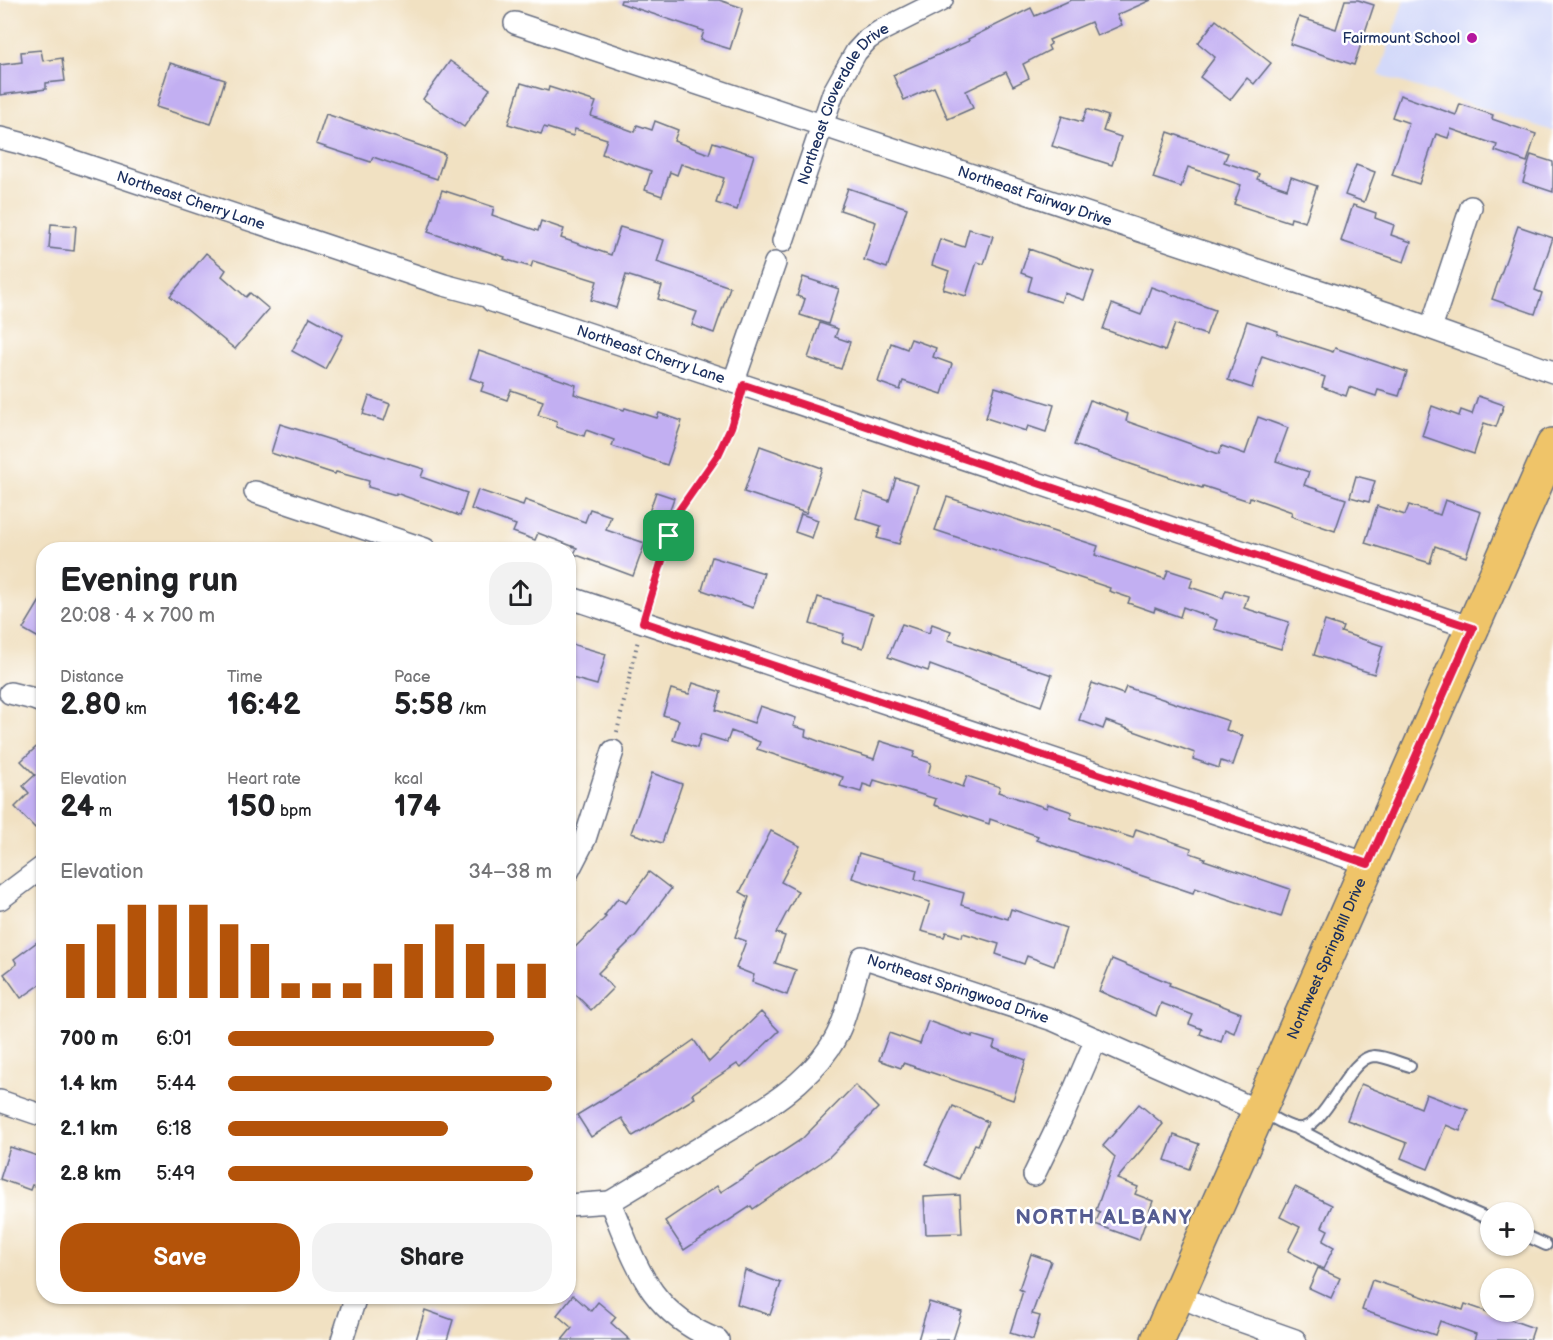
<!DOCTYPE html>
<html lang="en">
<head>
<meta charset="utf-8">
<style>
  :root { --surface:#fff; --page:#f2f2f2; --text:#202124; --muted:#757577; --accent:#b45309 }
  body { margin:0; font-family:"Balsamiq Sans",sans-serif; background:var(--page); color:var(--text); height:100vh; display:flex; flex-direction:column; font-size:22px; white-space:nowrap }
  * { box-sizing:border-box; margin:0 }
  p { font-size:20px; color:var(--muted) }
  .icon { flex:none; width:33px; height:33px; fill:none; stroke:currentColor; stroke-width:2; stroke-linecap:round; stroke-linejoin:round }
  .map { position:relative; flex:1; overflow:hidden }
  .drawer { position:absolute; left:36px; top:542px; width:540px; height:762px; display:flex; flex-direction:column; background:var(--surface); border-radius:24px; box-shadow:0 2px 4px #0004 }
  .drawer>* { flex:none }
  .tools { position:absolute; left:1480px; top:1202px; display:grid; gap:12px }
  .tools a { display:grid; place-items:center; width:54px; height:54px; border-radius:50%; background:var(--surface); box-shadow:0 2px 4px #0004; font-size:30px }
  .pin { position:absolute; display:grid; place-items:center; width:51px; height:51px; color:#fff; margin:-26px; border-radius:12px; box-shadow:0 3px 9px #0006 }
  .round { display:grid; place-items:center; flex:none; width:63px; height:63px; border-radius:24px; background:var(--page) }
  .summary { display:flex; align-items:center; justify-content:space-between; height:102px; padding:0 24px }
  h1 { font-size:33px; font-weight:700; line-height:45px }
  .stats { display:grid; grid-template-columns:repeat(3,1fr); gap:9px; height:102px; padding:6px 24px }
  .stats div { display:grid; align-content:center }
  .stats b { font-size:30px; font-weight:700 }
  .stats small { font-size:16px; font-weight:400 }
  .stats p { font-size:16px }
  .chart { height:168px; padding:12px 24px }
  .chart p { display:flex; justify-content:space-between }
  .chart svg { width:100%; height:108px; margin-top:6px; stroke:var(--accent); stroke-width:6 }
  .primary-button { display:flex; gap:12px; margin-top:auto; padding:12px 24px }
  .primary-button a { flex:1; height:69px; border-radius:24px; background:var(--accent); color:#fff; font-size:24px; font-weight:700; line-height:69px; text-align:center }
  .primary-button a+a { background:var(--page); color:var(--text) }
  ul { padding:0 24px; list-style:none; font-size:20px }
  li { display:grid; grid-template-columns:96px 72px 1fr; align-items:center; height:45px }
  li i { height:15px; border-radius:8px; background:var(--accent) }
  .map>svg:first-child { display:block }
  .built { fill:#d3d9f9 }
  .building { fill:#c2aff2 }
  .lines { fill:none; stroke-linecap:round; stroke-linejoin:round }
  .service-casing { stroke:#666d81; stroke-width:14 }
  .minor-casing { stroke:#666d81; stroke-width:24 }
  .primary-casing { stroke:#666d81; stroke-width:36 }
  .path { stroke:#666d81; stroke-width:4; stroke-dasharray:1.5 4.5; stroke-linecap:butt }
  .service { stroke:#fff; stroke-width:10 }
  .minor { stroke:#fff; stroke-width:21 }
  .primary { stroke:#efc469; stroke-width:33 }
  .route-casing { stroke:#fff; stroke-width:12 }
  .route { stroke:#e11d48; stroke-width:8 }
  .poi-dot { fill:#b5179e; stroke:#fff; stroke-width:2 }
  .labels { text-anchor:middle; stroke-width:5; stroke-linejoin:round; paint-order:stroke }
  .poi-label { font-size:15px; fill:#1b2f5e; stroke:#fff; text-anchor:end }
  .street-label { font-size:15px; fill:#1b2f5e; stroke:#fff }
  .district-label { font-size:21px; font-weight:bold; letter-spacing:1.5px; fill:#555c92; stroke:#fff }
</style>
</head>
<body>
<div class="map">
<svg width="1553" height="1340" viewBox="0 0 1553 1340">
  <rect width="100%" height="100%" fill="#fff"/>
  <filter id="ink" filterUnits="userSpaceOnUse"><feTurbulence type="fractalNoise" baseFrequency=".0167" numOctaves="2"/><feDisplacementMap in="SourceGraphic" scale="12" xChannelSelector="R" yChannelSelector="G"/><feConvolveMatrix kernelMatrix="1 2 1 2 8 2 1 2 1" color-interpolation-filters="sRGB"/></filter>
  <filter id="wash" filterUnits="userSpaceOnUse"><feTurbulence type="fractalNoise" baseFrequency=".008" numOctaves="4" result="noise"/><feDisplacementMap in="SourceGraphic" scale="24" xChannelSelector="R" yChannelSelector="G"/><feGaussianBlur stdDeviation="1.35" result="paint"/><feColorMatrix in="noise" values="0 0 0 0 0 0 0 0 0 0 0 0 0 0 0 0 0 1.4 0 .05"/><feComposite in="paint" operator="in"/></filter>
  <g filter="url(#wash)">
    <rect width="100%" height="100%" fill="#f1e1c2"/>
    <!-- built -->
    <polygon class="built" points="1404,0 1553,0 1553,131 1379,75"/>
    <g id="blocks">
      <!-- building -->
      <g class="building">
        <polygon points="621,0 719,0 743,8 730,49 701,40 704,31 620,3"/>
        <polygon points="1071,0 1151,0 1117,15 1122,25 1097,36 1091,22 1049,40 1051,44 1048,46 1050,50 1023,64 1029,78 1013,86 1006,72 966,91 973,108 948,119 934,87 904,100 893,75 969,41 968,39 1031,8 1035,16"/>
        <polygon points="1345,0 1358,0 1374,5 1354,65 1290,44 1299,17 1336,29"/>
        <polygon points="1216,20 1271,63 1254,84 1247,78 1230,100 1200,77 1215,57 1198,43"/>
        <polygon points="41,50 43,61 62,58 65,81 46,83 46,89 0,95 0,65 22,62 21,52"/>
        <polygon points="450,61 490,89 464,127 423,99"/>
        <polygon points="170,63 225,80 211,124 156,107"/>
        <polygon points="521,83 548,91 549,87 596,102 591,116 635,132 637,125 652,130 655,121 678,130 674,141 709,154 713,142 754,155 737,210 716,203 724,178 681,164 677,175 670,172 662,196 645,190 651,171 602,154 607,139 575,129 573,136 544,127 541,134 508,124"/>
        <polygon points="1400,95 1456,115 1460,104 1493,115 1492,119 1536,134 1527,162 1495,151 1497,145 1451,129 1448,138 1436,134 1419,184 1392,175 1409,123 1392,117"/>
        <polygon points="1087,109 1108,116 1103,131 1121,137 1112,165 1052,146 1062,116 1082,122"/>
        <polygon points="326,114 445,154 437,179 373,157 371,162 316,144"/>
        <polygon points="1168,132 1228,153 1224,162 1259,174 1257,179 1287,189 1291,177 1317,186 1305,222 1291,218 1290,222 1234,204 1241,185 1188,167 1181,187 1153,178"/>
        <polygon points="1531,155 1553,162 1553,192 1523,182"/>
        <polygon points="1356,165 1375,172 1364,202 1345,195"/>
        <polygon points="848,188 907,208 887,268 864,260 876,222 840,210"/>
        <polygon points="442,190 494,207 492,215 538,231 541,221 564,229 561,238 611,255 620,227 664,240 657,262 730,287 714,333 692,325 697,312 658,299 662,286 626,275 616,308 591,300 597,281 533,261 531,267 504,259 505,257 428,232"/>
        <polygon points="1353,205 1376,213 1375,218 1394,225 1391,235 1411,242 1404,262 1341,241"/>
        <polygon points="51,224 76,226 74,251 49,248"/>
        <polygon points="1518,226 1553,238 1535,290 1542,293 1535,314 1492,299"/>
        <polygon points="969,229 993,236 984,264 977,262 966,296 943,289 949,271 932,265 940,239 964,247"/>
        <polygon points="1029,249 1094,272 1084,300 1064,293 1061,302 1028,291 1032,277 1021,273"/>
        <polygon points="206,253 226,270 222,276 246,297 250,293 269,309 235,349 170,296"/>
        <polygon points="803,277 839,289 828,324 800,315 805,299 797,296"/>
        <polygon points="1151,287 1215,310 1206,335 1175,324 1165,351 1103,329 1112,304 1141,315"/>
        <polygon points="310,317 343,335 325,369 292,351"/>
        <polygon points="1247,321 1278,331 1277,334 1333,352 1335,348 1407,372 1399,396 1378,390 1376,396 1349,387 1346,396 1322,387 1325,377 1262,356 1252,388 1228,380"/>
        <polygon points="820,323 838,329 835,337 850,342 841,369 808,358"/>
        <polygon points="911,339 936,348 933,357 952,364 942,394 903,381 900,390 878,382 891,343 907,349"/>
        <polygon points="479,351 576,385 574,394 624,410 625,408 657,418 659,413 682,421 667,465 612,446 614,440 586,430 584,436 556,427 557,421 538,415 543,401 511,390 507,400 481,391 484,383 470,378"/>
        <polygon points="995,387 1054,405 1046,432 1028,426 1026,431 986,418"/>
        <polygon points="369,396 390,404 384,421 363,414"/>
        <polygon points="1478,396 1504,405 1496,427 1484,423 1474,454 1422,436 1432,406 1459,416 1461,410 1472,414"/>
        <polygon points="1090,400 1128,414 1126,421 1219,454 1222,446 1245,454 1258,417 1288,428 1276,461 1309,472 1304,485 1346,499 1335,531 1291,516 1292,512 1250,497 1249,501 1203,486 1202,488 1074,445"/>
        <polygon points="280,424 424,469 421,477 467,493 460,516 396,493 396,495 368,487 369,481 336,472 335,474 271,453"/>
        <polygon points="760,446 822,468 806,513 744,492"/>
        <polygon points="1356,476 1375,481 1369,502 1350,497"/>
        <polygon points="896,478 918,485 899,544 877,538 881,526 856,518 864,492 889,501"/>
        <polygon points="478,490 523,505 525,500 585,522 590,509 611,516 606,530 645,543 633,576 574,554 577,548 538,533 535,540 513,532 516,525 471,509"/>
        <polygon points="656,492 674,498 666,521 648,515"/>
        <polygon points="947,497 1098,546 1095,555 1165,579 1168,570 1193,578 1190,587 1223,598 1226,590 1248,596 1244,608 1289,622 1281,649 1214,629 1217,620 1183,607 1180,617 1155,608 1154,612 1128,603 1130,598 1109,591 1110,588 935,530"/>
        <polygon points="1445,500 1481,512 1466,557 1435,546 1430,563 1365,543 1377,506 1405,515 1409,505 1440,515"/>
        <polygon points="801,514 818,520 812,538 795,532"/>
        <polygon points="712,557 764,573 753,608 702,590"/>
        <polygon points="44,594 44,641 23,629"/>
        <polygon points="818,597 873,614 863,648 842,642 844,634 810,624"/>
        <polygon points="1325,621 1343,627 1341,632 1383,646 1374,674 1314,655"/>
        <polygon points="902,624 929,633 932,624 951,631 948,640 1052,675 1041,706 930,665 928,671 888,657"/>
        <polygon points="568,643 606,654 597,685 568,677"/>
        <polygon points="693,683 721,692 716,710 754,723 760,706 796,718 793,726 806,730 805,736 826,744 874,759 880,741 915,752 913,757 931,763 928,775 963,787 967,776 1000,787 998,792 1047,808 1048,804 1072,812 1070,818 1133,838 1136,829 1191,848 1190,853 1205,858 1204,860 1290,889 1281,917 1195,888 1193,893 1036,840 1038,836 990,819 989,824 934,805 936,799 874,780 872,787 863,784 861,792 840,786 843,777 757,749 760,742 731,731 727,742 701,734 697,748 673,740 679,720 663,715 671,689 689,694"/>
        <polygon points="1092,683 1123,694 1126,687 1229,721 1226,730 1243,736 1233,765 1221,761 1219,768 1193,759 1195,753 1106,721 1103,729 1079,720"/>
        <polygon points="44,740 44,819 35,828 15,807 29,793 23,786 35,775 21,761"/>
        <polygon points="652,773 682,784 662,843 631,833"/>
        <polygon points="771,831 800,846 781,882 798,891 776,933 785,936 775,963 796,970 787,995 752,982 754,975 736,968 746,941 735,937 749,897 740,892"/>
        <polygon points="859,853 917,870 915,879 964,893 961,905 1008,919 1011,909 1066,928 1054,966 1027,956 1024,964 996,954 999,944 963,933 962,937 946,932 944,937 921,931 930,902 852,878"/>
        <polygon points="649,872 671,889 636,935 598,973 613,988 591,1010 568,987 568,954 606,917 604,916 618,898 626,903"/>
        <polygon points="37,942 44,951 44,982 21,998 4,974 17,964 14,959"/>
        <polygon points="1112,959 1170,983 1169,985 1241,1013 1234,1033 1225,1029 1221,1042 1200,1034 1202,1029 1189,1024 1193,1015 1161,1003 1156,1016 1099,991"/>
        <polygon points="761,1012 779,1031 741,1068 737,1064 692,1094 695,1098 633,1136 622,1118 591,1137 577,1115 651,1070 694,1040 709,1062"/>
        <polygon points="928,1021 972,1037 972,1035 995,1042 993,1048 1026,1060 1013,1100 903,1063 901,1068 879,1060 889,1033 920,1044"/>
        <polygon points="1361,1084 1421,1108 1426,1094 1468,1110 1460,1131 1446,1125 1428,1169 1401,1158 1407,1143 1347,1120"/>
        <polygon points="855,1085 878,1108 829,1157 753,1209 751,1206 684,1250 665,1221 717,1186 721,1192 802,1139"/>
        <polygon points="1139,1104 1163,1124 1117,1179 1138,1187 1135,1194 1153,1201 1139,1240 1095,1224 1100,1212 1096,1210 1115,1157 1103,1146"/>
        <polygon points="953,1106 988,1122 978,1145 975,1144 959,1179 926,1164"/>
        <polygon points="1174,1135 1199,1144 1189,1169 1165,1160"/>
        <polygon points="10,1147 44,1158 44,1189 32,1185 30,1190 0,1179"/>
        <polygon points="1295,1187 1332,1205 1322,1227 1328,1230 1323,1241 1334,1247 1323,1269 1288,1251 1300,1227 1280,1217"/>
        <polygon points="960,1195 962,1233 926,1234 924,1197"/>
        <polygon points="1031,1254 1051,1261 1032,1314 1040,1316 1033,1340 1010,1333 1023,1291 1019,1289"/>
        <polygon points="1318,1268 1340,1278 1331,1298 1309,1288"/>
        <polygon points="745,1270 781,1283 770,1315 737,1304"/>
        <polygon points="1372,1280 1463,1310 1465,1304 1534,1328 1530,1340 1474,1340 1476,1334 1440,1321 1435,1335 1362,1310"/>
        <polygon points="573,1295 591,1311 598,1302 616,1317 611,1323 630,1340 562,1340 572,1328 557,1315"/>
        <polygon points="929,1302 962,1312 953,1340 918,1340"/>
        <polygon points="425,1310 453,1320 447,1340 416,1340"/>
      </g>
    </g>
  </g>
  <g filter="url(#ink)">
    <use href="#blocks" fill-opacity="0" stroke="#666d81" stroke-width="1.5"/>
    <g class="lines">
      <!-- service casing -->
      <g class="service-casing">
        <g id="service">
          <path d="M1262 1112C1272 1117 1285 1126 1296 1128 1326 1133 1346 1057 1374 1056 1385 1056 1399 1063 1410 1066"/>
          <polyline points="1296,1128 1375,1169 1491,1220"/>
          <polyline points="1524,1235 1546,1245"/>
        </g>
      </g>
      <!-- minor casing -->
      <g class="minor-casing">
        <g id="minor">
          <path id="s1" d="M515 23 1396 316 1553 372"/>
          <path id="s2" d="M0 138 20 143 444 285 489 297 492 301 578 330 1472 628"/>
          <path id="s3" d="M783 241 833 93 856 52 868 39 882 30 942 0"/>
          <polyline points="1431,328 1471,207"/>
          <polyline points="734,381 775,263"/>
          <polyline points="255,492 425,549"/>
          <polyline points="568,597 1368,864"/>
          <polyline points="10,693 34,699 44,703"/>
          <polyline points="568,872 585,839 613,751"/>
          <polyline points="0,899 44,866"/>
          <polyline points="0,1101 44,1116"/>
          <polyline points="1034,1175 1065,1111 1096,1039"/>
          <path id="s4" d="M610 1202C645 1181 681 1159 716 1138 757 1113 803 1088 830 1047 848 1021 851 986 862 957L1053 1020 1259 1111"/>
          <path d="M568 1205 610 1202C636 1264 649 1314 718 1340"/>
          <polyline points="1178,1296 1224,1315 1295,1340"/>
          <polyline points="342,1340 356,1296"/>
        </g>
      </g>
      <!-- primary casing -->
      <g class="primary-casing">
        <g id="primary">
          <path id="s5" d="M1158 1340 1553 445"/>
        </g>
      </g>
      <!-- path -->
      <g class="path">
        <polyline points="648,604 676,515 718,455 731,427 738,402"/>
        <polyline points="617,732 638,640"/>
      </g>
      <!-- service -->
      <use href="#service" class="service"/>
      <!-- minor -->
      <use href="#minor" class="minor"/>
      <!-- primary -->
      <use href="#primary" class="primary"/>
    </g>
  </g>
  <g class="lines" filter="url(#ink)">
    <!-- route casing -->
    <g class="route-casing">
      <polygon id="route" points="744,385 1473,628 1368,864 643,622 676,515 718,455 731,427"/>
    </g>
    <!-- route -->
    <use href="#route" class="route"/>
  </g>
  <!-- markers -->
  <circle class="poi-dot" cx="1472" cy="38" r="6"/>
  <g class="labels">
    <!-- poi labels -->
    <g class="poi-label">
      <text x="1460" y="43">Fairmount School</text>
    </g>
    <!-- street labels -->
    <g class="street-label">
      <text dy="5" stroke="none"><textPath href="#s3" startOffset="152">Northeast Cloverdale Drive</textPath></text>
      <text dy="5" stroke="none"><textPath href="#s1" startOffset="548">Northeast Fairway Drive</textPath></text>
      <text dy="5" stroke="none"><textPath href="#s2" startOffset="201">Northeast Cherry Lane</textPath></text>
      <text dy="5" stroke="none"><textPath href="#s2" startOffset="687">Northeast Cherry Lane</textPath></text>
      <text dy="5" stroke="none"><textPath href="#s5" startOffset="417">Northwest Springhill Drive</textPath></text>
      <text dy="5" stroke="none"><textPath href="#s4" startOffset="468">Northeast Springwood Drive</textPath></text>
    </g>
    <!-- district labels -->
    <g class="district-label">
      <text x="1104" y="1224">NORTH ALBANY</text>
    </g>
  </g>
</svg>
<div class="tools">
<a>+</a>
<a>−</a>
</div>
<div class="pin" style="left:669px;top:536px;background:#1e9e55"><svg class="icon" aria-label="arrive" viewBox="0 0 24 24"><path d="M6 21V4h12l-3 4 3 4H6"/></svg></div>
<section class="drawer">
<div class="summary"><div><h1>Evening run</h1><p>20:08 · 4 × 700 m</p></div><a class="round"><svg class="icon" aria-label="share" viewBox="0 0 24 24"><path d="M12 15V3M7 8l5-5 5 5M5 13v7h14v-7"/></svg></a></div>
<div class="stats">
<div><p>Distance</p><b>2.80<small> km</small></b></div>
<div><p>Time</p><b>16:42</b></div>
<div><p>Pace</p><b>5:58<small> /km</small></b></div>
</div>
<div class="stats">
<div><p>Elevation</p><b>24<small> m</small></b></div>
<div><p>Heart rate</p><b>150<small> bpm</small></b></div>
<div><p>kcal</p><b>174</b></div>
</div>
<div class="chart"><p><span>Elevation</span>34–38 m</p>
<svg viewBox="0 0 160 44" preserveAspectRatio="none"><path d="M5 44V22M15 44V14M25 44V6M35 44V6M45 44V6M55 44V14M65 44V22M75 44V38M85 44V38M95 44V38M105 44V30M115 44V22M125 44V14M135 44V22M145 44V30M155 44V30"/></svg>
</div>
<ul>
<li><b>700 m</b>6:01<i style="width:82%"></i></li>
<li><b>1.4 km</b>5:44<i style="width:100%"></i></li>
<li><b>2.1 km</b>6:18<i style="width:68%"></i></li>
<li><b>2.8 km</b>5:49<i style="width:94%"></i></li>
</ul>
<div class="primary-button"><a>Save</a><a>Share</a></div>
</section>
</div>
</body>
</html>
